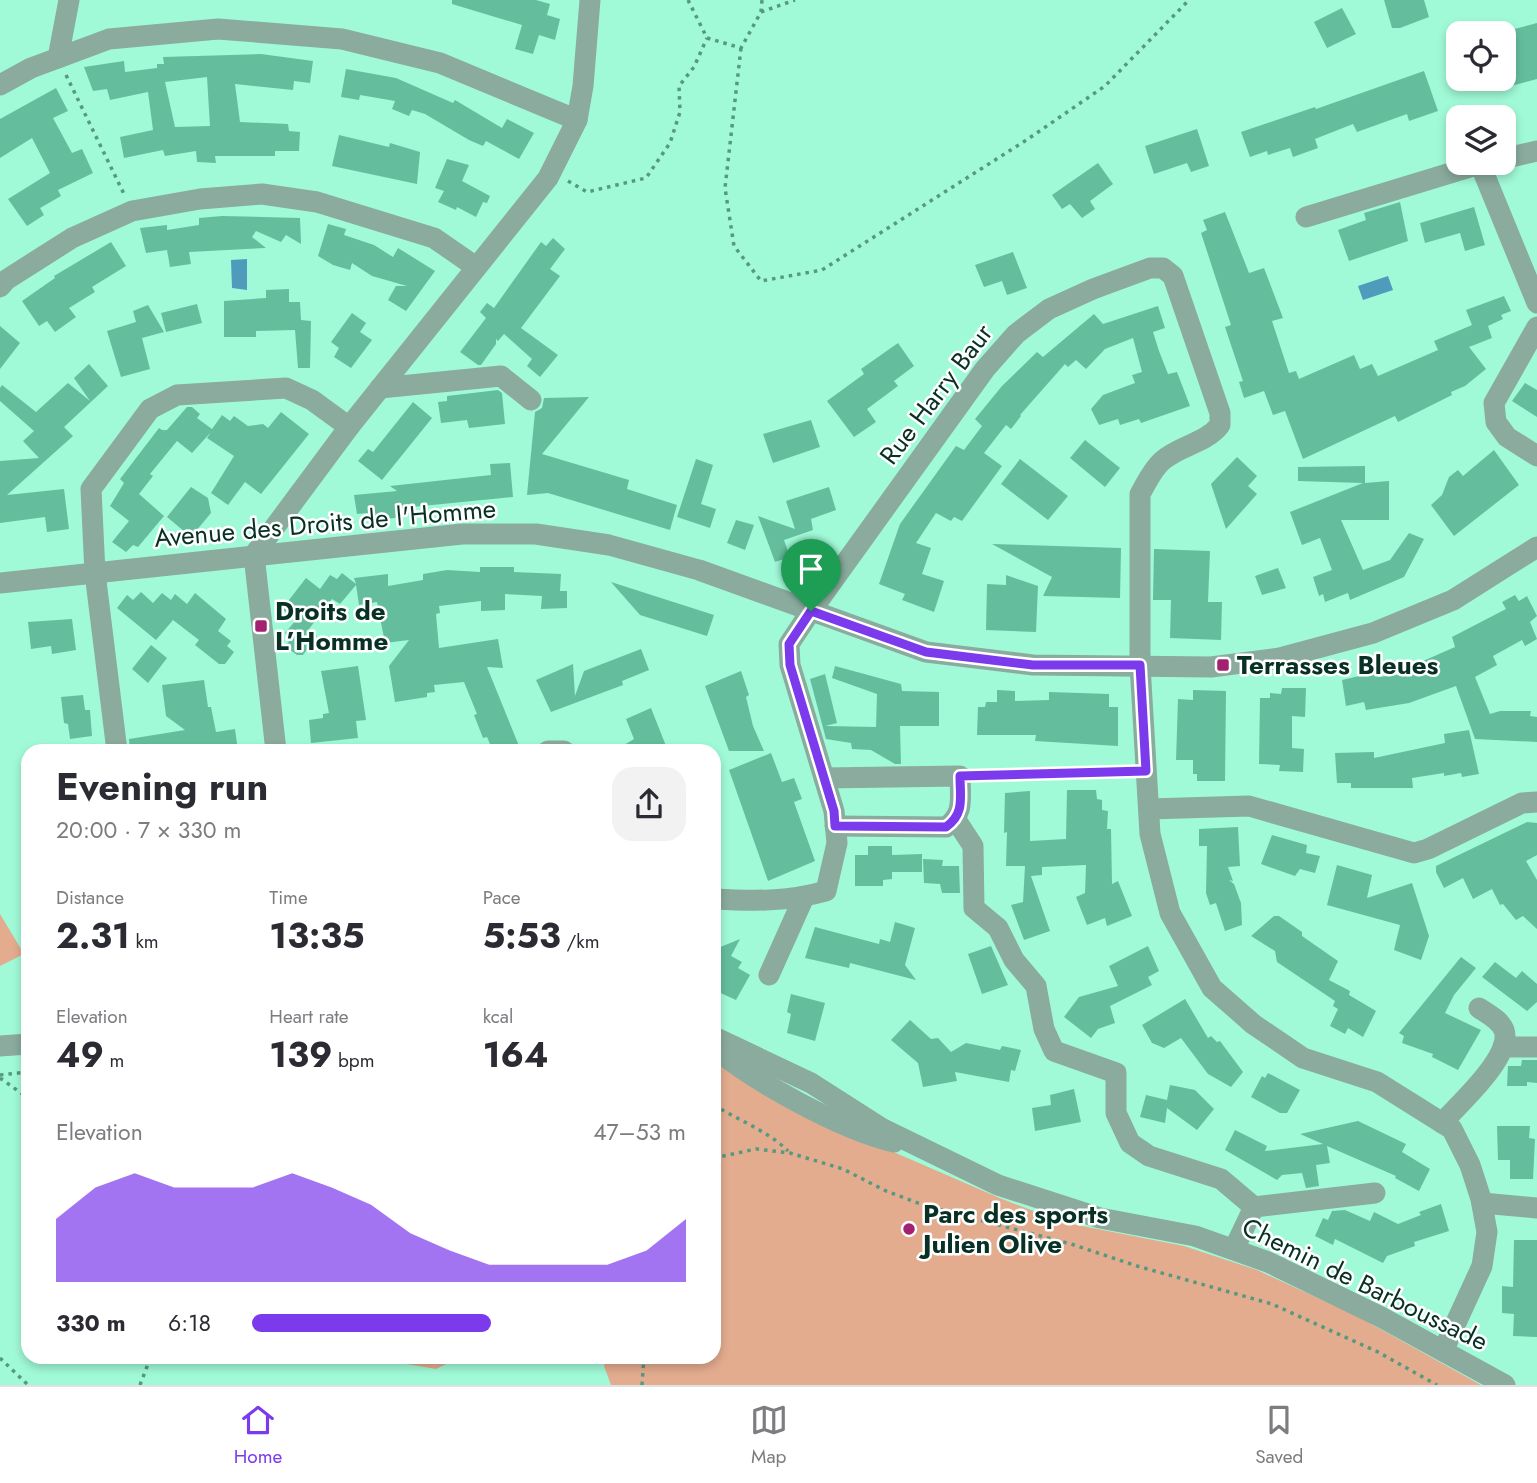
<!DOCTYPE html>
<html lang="en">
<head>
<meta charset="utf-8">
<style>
  :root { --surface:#fff; --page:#f2f2f3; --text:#2b2b33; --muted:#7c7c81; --line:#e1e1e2; --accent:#7c3aed }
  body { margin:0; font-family:Jost,sans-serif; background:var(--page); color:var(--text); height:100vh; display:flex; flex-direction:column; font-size:26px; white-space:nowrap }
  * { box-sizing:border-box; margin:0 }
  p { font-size:23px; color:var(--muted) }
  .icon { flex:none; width:38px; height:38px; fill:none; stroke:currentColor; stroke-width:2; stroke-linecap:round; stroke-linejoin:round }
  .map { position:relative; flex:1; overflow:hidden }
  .sheet { position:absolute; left:21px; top:744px; width:700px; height:620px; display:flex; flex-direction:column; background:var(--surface); border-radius:21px; box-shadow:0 4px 10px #0003 }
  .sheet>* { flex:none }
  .fabs { position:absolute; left:1446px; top:21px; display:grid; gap:14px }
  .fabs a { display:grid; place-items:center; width:70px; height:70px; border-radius:14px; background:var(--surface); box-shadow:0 4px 10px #0003; font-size:35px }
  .pin { position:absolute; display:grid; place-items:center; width:60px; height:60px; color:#fff; margin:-72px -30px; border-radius:50% 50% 50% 0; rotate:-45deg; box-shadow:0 0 7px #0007 }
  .pin .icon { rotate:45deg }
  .round { display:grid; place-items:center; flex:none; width:74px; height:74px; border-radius:21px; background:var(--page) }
  .head { display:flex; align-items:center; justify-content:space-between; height:119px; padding:0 35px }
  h1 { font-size:38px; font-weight:700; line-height:52px }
  .figures { display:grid; grid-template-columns:repeat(3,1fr); gap:10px; height:119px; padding:7px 35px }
  .figures div { display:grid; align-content:center }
  .figures b { font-size:35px; font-weight:700 }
  .figures small { font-size:19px; font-weight:400 }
  .figures p { font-size:19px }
  .chart { height:196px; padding:14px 35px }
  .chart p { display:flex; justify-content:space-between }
  .chart svg { width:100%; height:126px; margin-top:7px; fill:var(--accent); opacity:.7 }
  ul { padding:0 35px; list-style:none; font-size:23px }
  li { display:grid; grid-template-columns:112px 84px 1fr; align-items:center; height:52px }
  li i { height:18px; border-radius:9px; background:var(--accent) }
  .tab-bar { display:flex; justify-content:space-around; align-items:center; height:98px; border-top:2px solid var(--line); background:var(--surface); font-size:19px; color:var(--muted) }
  .tab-bar a { display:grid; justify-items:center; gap:4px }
  .tab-bar .selected { color:var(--accent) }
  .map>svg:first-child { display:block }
  .green { fill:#e3ac8f }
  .water { fill:#4e9bbc }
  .building { fill:#64be9e; fill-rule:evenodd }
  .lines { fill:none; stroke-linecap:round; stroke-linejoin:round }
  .path { stroke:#569880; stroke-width:3.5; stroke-dasharray:3.5 5; stroke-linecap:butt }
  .minor { stroke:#8aab9e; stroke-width:21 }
  .route-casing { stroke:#fff; stroke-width:14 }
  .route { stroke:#7c3aed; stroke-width:9 }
  .poi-dot { fill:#a32171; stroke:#fff; stroke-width:2.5 }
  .labels { text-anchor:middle; stroke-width:5; stroke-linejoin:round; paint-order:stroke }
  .street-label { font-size:26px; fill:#083024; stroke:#fff }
  .poi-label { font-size:26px; font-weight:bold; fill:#083024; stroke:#fff; text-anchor:start }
</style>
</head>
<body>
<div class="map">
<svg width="1537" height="1385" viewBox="0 0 1537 1385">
  <rect width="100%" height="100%" fill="#a0fad8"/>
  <!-- green -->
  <g class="green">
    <polygon points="0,914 24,954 0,966"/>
    <polygon points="714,1059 836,1127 1002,1199 1062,1222 1184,1246 1257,1270 1357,1316 1481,1385 611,1385 604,1366 607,1356 714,1356"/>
    <polygon points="380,1356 463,1356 436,1369 395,1362"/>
  </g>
  <!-- water -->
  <g class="water">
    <polygon points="247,259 247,290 232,288 231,260"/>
    <polygon points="1388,276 1393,290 1363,300 1358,286"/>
  </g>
  <!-- building -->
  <g class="building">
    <polygon points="452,0 536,0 550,4 547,15 560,19 555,40 539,35 533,54 515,49 522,25 452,4"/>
    <polygon points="1384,0 1424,0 1429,17 1400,28 1392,28"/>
    <polygon points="1342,8 1356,34 1327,48 1314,22"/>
    <polygon points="1537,23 1537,79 1503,88 1503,32"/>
    <path d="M261 54 313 61 310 83 294 81 293 90 235 84 240 122 288 124 289 131 300 132 299 151H275V156H215L216 163 197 162 196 151 165 156 163 150 124 158 120 137 153 130 148 92 110 100 107 89 93 91 84 67 124 61 125 72 157 68V64H164L163 57ZM207 77 210 126 175 127 165 82Z"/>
    <polygon points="346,69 396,78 453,103 455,100 502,128 507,119 534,133 519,159 486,141 483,146 469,140 425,114 412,110 409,116 392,109 395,101 360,95 359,100 341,97"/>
    <polygon points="1424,71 1438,111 1409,121 1407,114 1357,132 1353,124 1315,139 1318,148 1293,157 1290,148 1268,155 1267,151 1250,157 1241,132 1315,107 1316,109"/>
    <polygon points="56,88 68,111 53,118 72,153 82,149 93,173 58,190 61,196 40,208 44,215 27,226 8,199 50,173 32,138 0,158 0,119"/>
    <polygon points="1197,129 1209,166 1191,172 1187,163 1154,174 1145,146"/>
    <polygon points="339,135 389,147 390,143 420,152 417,184 332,166"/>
    <polygon points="447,159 469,165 462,181 490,196 487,203 483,202 476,217 457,207 456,210 438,202 444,191 435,188"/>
    <polygon points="1098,163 1113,184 1090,201 1095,209 1082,218 1070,204 1062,209 1052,195"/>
    <polygon points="1400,202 1408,241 1349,261 1338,230 1366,220 1364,213"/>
    <polygon points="1474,207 1485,245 1465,251 1460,233 1425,243 1420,223"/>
    <polygon points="1225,212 1249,273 1264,268 1283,318 1272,321 1289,373 1296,371 1299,379 1354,355 1360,369 1372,364 1378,376 1438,350 1434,341 1472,325 1466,310 1504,296 1511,311 1501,315 1503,319 1488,326 1492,338 1469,347 1486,369 1465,386 1451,392 1452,395 1398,422 1395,416 1303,459 1285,411 1273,415 1264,391 1244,398 1239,382 1243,381 1225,327 1231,325 1201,233 1207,230 1203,220"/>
    <polygon points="222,216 300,218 301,244 286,235 281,242 256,231 252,237 266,248 189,252 191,264 170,267 167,250 146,253 140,228 167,225 167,230 199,225 199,218"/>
    <polygon points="328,224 346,229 344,235 374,245 393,257 398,248 435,271 406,311 388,300 396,286 407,286 372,276 352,263 350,270 333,265 318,256"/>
    <polygon points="553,238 565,249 550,269 560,276 521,328 558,355 540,377 527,366 532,359 504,334 498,341 496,339 496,344 481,365 478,365 460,352 486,318 480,312 487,303 494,308 541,242 546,246"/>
    <polygon points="111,242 126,266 92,287 95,292 69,308 76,317 55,332 47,321 39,326 22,301 55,278 54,276"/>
    <polygon points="1013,252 1027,288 1007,295 1002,281 984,287 975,265"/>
    <polygon points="289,289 289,302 300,302 301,320 311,321 310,368 298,368 295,330 256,331 256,337 224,337 224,301 266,298 266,290"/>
    <polygon points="197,304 202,323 166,332 161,313"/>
    <polygon points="148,305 164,332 142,338 150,369 121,377 107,331 136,322 133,311"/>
    <polygon points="1158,306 1165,328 1153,332 1159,351 1168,374 1177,372 1190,406 1141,423 1139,419 1120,425 1118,419 1099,425 1091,409 1103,395 1135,383 1132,375 1142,372 1133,338 1105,349 1086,369 1076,360 1068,367 1065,364 1020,415 1021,416 1011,429 1006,425 984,453 1002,466 962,521 954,517 951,521 936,513 916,543 931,548 922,574 944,581 934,612 902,600 905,594 879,584 900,524 956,446 964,450 982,426 975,419 1002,386 1037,352 1043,357 1094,314 1103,324"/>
    <polygon points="352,313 366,323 360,332 372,340 351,368 334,357 339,348 331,342"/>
    <polygon points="0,326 20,343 0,369"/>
    <polygon points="898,343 914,366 894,381 898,386 867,409 876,422 854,437 827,401 864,374 861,369"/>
    <polygon points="89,364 108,386 64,427 73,436 7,495 64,489 69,529 47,532 45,517 0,523 0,461 39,458 23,441 34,431 0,401 0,388 2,385 36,412 68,383 90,401 74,378"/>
    <polygon points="1525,383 1537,390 1537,417 1512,401"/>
    <polygon points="498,390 502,393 505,424 469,428 467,420 441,423 438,402 447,401 447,396"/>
    <polygon points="589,397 542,454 629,480 627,489 677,505 670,530 548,493 527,495 535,412 542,408 544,398"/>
    <polygon points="413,402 432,418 382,480 358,461 368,449 373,452"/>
    <polygon points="187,407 192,407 200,414 197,418 212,429 222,415 230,421 234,416 248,426 263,424 268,428 281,412 309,434 261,494 245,482 228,505 211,493 234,456 207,438 211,432 192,453 177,441 150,474 153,476 139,494 164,516 138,547 133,545 126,552 112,542 129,521 110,506 124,483 120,479 159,428 165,432 162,430 167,430"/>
    <polygon points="811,420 820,447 773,463 763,434"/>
    <polygon points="1085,440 1120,468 1105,487 1070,458"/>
    <polygon points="1494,450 1519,485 1454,536 1431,505 1442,495 1449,477 1458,470 1463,476"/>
    <polygon points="1237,457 1257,476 1248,486 1257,494 1226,529 1211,484"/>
    <polygon points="696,459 713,465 701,504 716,509 710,528 677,517"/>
    <polygon points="1020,459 1068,496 1048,520 1001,484"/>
    <polygon points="510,463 513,497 412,507 403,510 403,517 368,521 368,513 357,514 354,495 397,491 390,486 491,475 490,464"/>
    <polygon points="1365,466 1365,483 1389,481 1389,520 1341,520 1363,570 1390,560 1409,533 1424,539 1404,577 1350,600 1348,593 1325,602 1323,594 1319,596 1313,577 1332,570 1320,538 1302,545 1290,512 1363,483 1298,481 1298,467"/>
    <polygon points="191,487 208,498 211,513 191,537 167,517"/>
    <polygon points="829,487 836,510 811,519 813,530 784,540 790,557 775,562 758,516 795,529 786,501"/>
    <polygon points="736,520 754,525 745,550 727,543"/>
    <polygon points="992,544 1121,548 1120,598 1043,596 1052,577"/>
    <polygon points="1154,549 1210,551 1208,602 1222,602 1221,640 1170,638 1171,600 1153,600"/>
    <polygon points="480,567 514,567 514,572 561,574 560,591 567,591 567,608 541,609 542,596 505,594 505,610 481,611 481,601 439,606 440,613 436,614 439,648 498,639 503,668 487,667 519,746 509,751 493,751 487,737 483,738 474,715 477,714 464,682 434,685 435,692 427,693 427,697 395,702 389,666 409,640 385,643 377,602 359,605 356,585 340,604 332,599 309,629 317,636 303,655 297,655 285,646 291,639 285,633 296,620 282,609 306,578 320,589 330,575 337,579 342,573 356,584 354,578 388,574 388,586 423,580 423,574 447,570 480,572"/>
    <polygon points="1278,568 1286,588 1262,595 1255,576"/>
    <polygon points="1006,575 1038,586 1036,632 986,630 987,584 1006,585"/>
    <polygon points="611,582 714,615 707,636 640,615"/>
    <polygon points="141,592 153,603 162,593 171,600 175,594 187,604 195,593 226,619 218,631 231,641 227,646 234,652 225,664 219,664 195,645 199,640 173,620 156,640 117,608 127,595 133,600"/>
    <polygon points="1515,595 1519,601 1527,596 1537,616 1530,622 1537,639 1525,646 1522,640 1493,656 1497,665 1475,677 1490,714 1500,711 1531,711 1530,716 1537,717 1537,742 1475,739 1456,686 1409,703 1366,710 1364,702 1346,706 1342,680 1376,672 1378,677 1415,673 1414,665 1455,647 1452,637 1506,609 1502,602"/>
    <polygon points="72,619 76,650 52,654 51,646 31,649 28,622"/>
    <polygon points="151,645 167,658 148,683 132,669"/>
    <polygon points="641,649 649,670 622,681 623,685 551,712 536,680 573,664 575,696 584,671"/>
    <polygon points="358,666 366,720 356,721 358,738 311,743 309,720 323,718 323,714 329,713 321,671"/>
    <polygon points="835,666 901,684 902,691 939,692 939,726 900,726 901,764 895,764 871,750 852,749 851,743 826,739 810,679 825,674 837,723 825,726 876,727 877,694 832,678"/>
    <polygon points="741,671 749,695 746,697 753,726 764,751 729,751 705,686"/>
    <polygon points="204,680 208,707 211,707 216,732 235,729 238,751 130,751 129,739 185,730 166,716 162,685"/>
    <polygon points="1282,688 1306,688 1305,717 1292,716 1292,748 1304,749 1303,772 1279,771 1280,765 1259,764 1260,698 1270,698 1270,693 1281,694"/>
    <polygon points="997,690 1015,691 1015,701 1049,700 1049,692 1109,694 1109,707 1118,707 1118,746 1035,741 1036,735 977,735 978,707 985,707 986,702 997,702"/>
    <polygon points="1193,690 1226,691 1225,781 1197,781 1197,774 1193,774 1193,760 1176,760 1178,699 1193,700"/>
    <polygon points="83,695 85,710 90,710 92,736 70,739 68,724 64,723 61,697"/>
    <polygon points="651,708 668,751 614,751 634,739 626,719"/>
    <polygon points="1469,730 1479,774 1462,777 1461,773 1444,776 1444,773 1412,778 1413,788 1351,788 1351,783 1337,783 1335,753 1374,752 1374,758 1445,743 1444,734"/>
    <polygon points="771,753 782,782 794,778 802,799 794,802 815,861 768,881 729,770"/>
    <polygon points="1067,790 1096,790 1097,799 1102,800 1102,810 1108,811 1107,829 1111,829 1112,884 1118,881 1132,916 1107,926 1105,918 1087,925 1076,897 1085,893 1086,865 1042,867 1042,875 1031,876 1050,931 1024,940 1011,905 1023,902 1025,866 1006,866 1007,832 1004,833 1005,793 1030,791 1030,841 1066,839"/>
    <polygon points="1527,822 1537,823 1537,855 1526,861 1537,880 1537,929 1523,916 1516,920 1503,904 1500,905 1492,889 1473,899 1463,878 1444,888 1436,872 1436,866"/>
    <polygon points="1238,827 1240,866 1228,867 1233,881 1229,880 1234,884 1241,903 1242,925 1225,931 1216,903 1210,905 1206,893 1207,846 1199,846 1199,829"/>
    <polygon points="1272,835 1307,845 1306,853 1320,856 1315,873 1300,869 1295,876 1261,864"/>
    <polygon points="868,846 892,846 892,855 922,854 922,872 892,872 892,879 883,880 883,886 855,886 855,855 868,855"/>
    <polygon points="923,859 943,860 942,866 959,866 960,893 942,893 940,884 924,883"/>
    <polygon points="1337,865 1372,875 1367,898 1412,883 1429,936 1421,960 1394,950 1400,925 1327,905"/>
    <polygon points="1274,916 1279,916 1302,932 1302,936 1338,961 1329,980 1350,991 1349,995 1376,1011 1363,1037 1348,1028 1345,1034 1330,1026 1338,1009 1333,1006 1335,1001 1277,962 1275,951 1251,936"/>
    <polygon points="895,922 915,928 905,965 916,980 850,963 849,968 805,958 815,927 879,944 880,939 890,942"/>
    <polygon points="740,939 731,956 742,962 738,968 750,975 736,1000 714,990 714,946 718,948"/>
    <polygon points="991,946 1008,985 982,994 968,954"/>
    <polygon points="1148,946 1159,971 1148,977 1152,985 1110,1006 1115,1023 1098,1029 1091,1038 1064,1017 1079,997 1118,986 1109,966"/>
    <polygon points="1461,957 1476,968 1454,995 1445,1013 1481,1030 1458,1070 1432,1057 1433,1054 1402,1043 1404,1036 1399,1033"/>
    <polygon points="1495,962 1516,978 1522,971 1537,984 1537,1002 1527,1011 1482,977"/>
    <polygon points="791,994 825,1003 815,1041 787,1033 791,1014 787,1012"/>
    <polygon points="1185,999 1208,1038 1211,1036 1217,1042 1220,1041 1243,1072 1231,1087 1208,1074 1181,1038 1164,1048 1152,1043 1142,1025"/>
    <polygon points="910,1020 931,1039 938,1038 951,1052 966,1043 1000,1050 1002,1046 1021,1050 1015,1071 1011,1070 1009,1082 955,1072 957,1081 923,1087 918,1063 891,1040"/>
    <polygon points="1522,1060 1537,1060 1537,1083 1527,1082 1527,1086 1507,1086 1508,1066 1521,1066"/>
    <polygon points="1268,1073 1300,1090 1287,1113 1280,1113 1251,1097 1262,1076 1265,1078"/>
    <polygon points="1170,1085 1195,1090 1214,1109 1197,1130 1167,1108 1165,1123 1140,1117 1146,1095 1167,1100"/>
    <polygon points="1074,1089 1081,1122 1035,1131 1032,1108 1051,1105 1050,1095"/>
    <polygon points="1358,1121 1406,1144 1402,1152 1430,1169 1419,1191 1395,1178 1396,1176 1327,1146 1330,1163 1316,1165 1319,1186 1306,1188 1302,1173 1282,1175 1277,1180 1225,1150 1235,1130 1267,1146 1265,1151 1323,1144 1300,1134"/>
    <polygon points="1497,1126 1530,1126 1529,1138 1535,1139 1533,1179 1510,1179 1510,1160 1498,1160"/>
    <polygon points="1441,1204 1449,1231 1414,1242 1415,1246 1387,1256 1383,1263 1335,1239 1333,1245 1315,1236 1323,1218 1328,1220 1332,1211 1345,1210 1370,1221 1374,1212 1398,1224 1421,1215 1419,1212"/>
    <polygon points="1514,1240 1537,1240 1537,1337 1513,1336 1514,1314 1502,1313 1502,1286 1513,1287"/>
  </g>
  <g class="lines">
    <!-- path -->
    <g class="path">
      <polyline points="688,0 707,38 741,48 761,12 762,0"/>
      <polyline points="761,12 795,0"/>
      <polyline points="741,48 725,188 734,246 761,281 822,270 1028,139 1105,86 1189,0"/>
      <polyline points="66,75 124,194"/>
      <polyline points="568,181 587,192 646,178 670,143 680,112 679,86 694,67 707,38"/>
      <polyline points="980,775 1126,772"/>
      <polyline points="0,1075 28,1072"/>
      <polyline points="0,1078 28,1098"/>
      <path d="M714 1105C738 1120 768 1131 788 1151"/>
      <polyline points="714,1158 756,1149 790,1153 843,1169 886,1191 923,1205 1071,1244 1137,1266 1272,1304 1378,1352 1437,1385"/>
      <polyline points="0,1358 28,1385"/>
      <polyline points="140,1385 151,1356"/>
      <polyline points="642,1385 644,1356"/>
    </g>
    <!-- minor -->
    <g class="minor">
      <polyline points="58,58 109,39 218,29 342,39 440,63 577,120"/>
      <polyline points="0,85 31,68 58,58 69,0"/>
      <polyline points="1511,157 1537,151"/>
      <polyline points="1306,217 1480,164 1537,303"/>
      <polyline points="0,287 6,280 72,238 132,211 200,199 262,194 317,202 434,238 476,267"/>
      <polyline points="1537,327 1494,403 1496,422 1507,437 1537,456"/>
      <polyline points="380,388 501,376 531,400"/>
      <polyline points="254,555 349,427 548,178 577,120 583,86 590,0"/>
      <polyline points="254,555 276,751"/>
      <polyline points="0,583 462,534 536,534 609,545 699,570 926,652 1033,665 1211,667 1280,658 1373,633 1453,600 1537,547"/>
      <polyline points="117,751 95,573 91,489 150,409 177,395 286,388 312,400 349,427"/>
      <polyline points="548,751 564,751"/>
      <path d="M824 778 960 776C960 797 965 814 946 827L835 826"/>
      <polyline points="1149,809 1249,806 1414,853 1428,849 1522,803 1537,802"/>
      <polyline points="956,820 973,846 974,908 998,928 1014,960 1036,986 1044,1029 1054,1051 1116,1073 1116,1113 1130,1143 1149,1156 1221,1179 1254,1207"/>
      <path d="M714 899C752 901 788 902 826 891L837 843 834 811 790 665 789 644 811 611 985 369 1016 334 1049 309 1093 289 1150 268H1163L1173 276 1220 413V425C1205 444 1180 445 1162 461 1152 470 1147 482 1140 494V665L1150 834 1170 913 1212 988 1253 1024 1303 1058 1377 1082 1452 1129 1470 1165 1481 1199 1487 1232 1482 1266 1443 1351"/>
      <polyline points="769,975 804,897"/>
      <polyline points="714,1037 811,1083 883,1129 998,1185 1100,1218 1195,1236 1268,1262 1381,1317 1505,1385"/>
      <polyline points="0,1046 28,1044"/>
      <polyline points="1503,1047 1537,1047"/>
      <path d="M714 1048C755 1082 842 1130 894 1142"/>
      <path d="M1442 1123C1459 1104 1513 1056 1504 1030 1500 1020 1488 1014 1479 1008"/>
      <polyline points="1482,1203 1537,1208"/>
      <polyline points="1234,1249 1254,1207 1375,1193"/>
    </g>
  </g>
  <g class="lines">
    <!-- route casing -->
    <g class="route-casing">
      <path id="route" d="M811 611 926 652 1033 665H1140L1146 771 960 776C960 797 965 814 946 827L835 826 834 811 790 665 789 644Z"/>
    </g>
    <!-- route -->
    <use href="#route" class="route"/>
  </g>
  <!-- markers -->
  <g class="poi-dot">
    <rect x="254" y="619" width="14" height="14" rx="3.5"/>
    <rect x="1216" y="658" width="14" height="14" rx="3.5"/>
    <circle cx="909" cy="1229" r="7"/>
  </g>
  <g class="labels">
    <!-- street labels -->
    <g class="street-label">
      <text transform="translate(936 394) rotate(-53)" y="9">Rue Harry Baur</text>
      <text transform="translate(325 523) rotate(-5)" y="9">Avenue des Droits de l'Homme</text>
      <text transform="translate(1365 1284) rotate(26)" y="9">Chemin de Barboussade</text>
    </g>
    <!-- poi labels -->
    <g class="poi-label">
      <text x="275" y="620">Droits de<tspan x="275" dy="30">L’Homme</tspan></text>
      <text x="1237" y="674">Terrasses Bleues</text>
      <text x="923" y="1223">Parc des sports<tspan x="923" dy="30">Julien Olive</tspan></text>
    </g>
  </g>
</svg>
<div class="fabs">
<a><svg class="icon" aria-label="locate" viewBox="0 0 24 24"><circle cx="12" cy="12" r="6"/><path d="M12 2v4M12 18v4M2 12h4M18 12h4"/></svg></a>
<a><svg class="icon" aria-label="layers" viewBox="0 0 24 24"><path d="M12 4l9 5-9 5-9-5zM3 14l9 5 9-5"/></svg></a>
</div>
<div class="pin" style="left:811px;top:611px;background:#1e9e55"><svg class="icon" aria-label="arrive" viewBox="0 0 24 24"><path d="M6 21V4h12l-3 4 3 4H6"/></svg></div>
<section class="sheet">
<div class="head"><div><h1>Evening run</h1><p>20:00 · 7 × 330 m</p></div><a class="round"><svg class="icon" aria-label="share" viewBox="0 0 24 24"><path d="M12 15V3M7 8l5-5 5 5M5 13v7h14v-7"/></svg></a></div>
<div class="figures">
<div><p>Distance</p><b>2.31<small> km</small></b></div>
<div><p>Time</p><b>13:35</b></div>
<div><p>Pace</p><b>5:53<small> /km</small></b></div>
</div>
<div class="figures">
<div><p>Elevation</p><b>49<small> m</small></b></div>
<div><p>Heart rate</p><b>139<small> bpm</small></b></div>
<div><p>kcal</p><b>164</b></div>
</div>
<div class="chart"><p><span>Elevation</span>47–53 m</p>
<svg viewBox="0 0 160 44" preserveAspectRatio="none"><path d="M0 44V22L10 11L20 6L30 11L40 11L50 11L60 6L70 11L80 17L90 27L100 33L110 38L120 38L130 38L140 38L150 33L160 22V44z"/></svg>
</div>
<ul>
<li><b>330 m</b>6:18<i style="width:55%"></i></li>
</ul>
</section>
</div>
<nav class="tab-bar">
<a class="selected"><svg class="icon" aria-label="home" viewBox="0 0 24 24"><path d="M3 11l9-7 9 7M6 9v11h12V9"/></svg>Home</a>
<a><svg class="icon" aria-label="map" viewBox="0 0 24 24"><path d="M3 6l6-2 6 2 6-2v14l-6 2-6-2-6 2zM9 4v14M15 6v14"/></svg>Map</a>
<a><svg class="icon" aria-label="saved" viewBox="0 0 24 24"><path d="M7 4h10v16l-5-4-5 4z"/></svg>Saved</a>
</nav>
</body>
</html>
